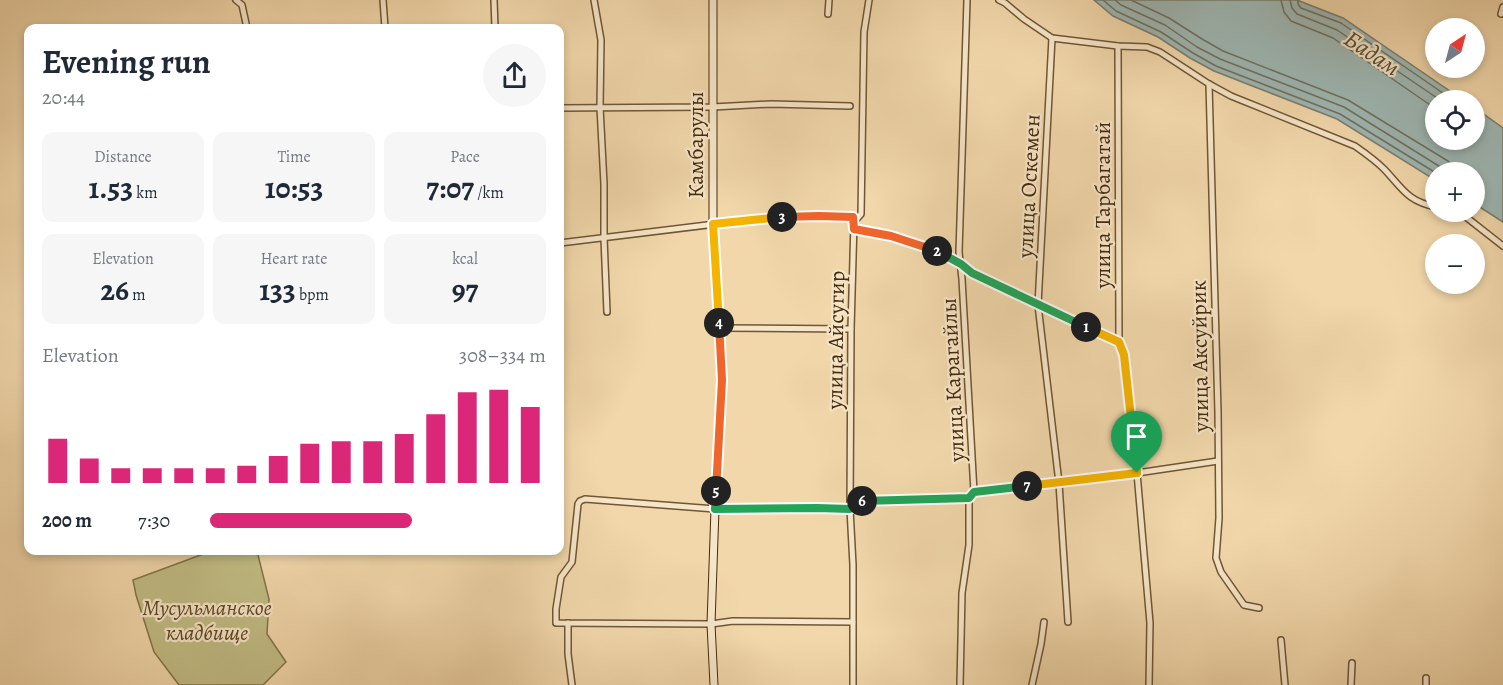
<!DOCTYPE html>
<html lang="en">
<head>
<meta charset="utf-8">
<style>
  :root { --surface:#fff; --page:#f6f6f7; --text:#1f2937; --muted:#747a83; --accent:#db2777 }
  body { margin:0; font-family:Alegreya,serif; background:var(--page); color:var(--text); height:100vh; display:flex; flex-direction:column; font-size:22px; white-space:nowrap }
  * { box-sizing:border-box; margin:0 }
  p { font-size:20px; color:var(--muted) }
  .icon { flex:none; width:33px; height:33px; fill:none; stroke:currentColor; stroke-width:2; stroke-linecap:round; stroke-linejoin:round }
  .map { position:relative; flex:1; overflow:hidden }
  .side { position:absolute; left:24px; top:24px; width:540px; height:531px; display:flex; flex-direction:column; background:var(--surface); border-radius:12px; box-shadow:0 3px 9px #0003 }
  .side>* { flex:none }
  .needle { width:39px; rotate:36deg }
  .controls { position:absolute; left:1425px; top:18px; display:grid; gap:12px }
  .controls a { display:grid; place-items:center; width:60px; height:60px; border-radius:50%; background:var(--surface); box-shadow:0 3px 9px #0003; font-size:30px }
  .pin { position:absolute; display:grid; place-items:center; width:51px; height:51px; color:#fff; margin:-62px -26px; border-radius:50% 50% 50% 0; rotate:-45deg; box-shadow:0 0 6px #0007 }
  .pin .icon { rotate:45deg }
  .km { position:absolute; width:30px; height:30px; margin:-15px; border-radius:50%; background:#222; color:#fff; font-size:16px; line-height:30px; text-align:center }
  .round { display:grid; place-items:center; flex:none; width:63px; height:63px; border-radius:32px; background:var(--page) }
  .head { display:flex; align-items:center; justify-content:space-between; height:102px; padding:0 18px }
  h1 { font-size:33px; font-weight:600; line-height:45px }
  .metrics { display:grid; grid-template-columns:repeat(3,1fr); gap:9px; height:102px; padding:6px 18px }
  .metrics div { display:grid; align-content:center; border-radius:12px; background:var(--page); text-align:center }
  .metrics b { font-size:30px; font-weight:600 }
  .metrics small { font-size:16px; font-weight:400 }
  .metrics p { font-size:16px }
  .chart { height:168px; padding:12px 18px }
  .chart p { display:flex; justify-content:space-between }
  .chart svg { width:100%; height:108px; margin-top:6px; stroke:var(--accent); stroke-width:6 }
  ul { padding:0 18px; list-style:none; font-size:20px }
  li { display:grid; grid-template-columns:96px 72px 1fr; align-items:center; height:45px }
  li i { height:15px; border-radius:8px; background:var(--accent) }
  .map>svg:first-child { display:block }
  .green { fill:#c1bc84; stroke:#827448; stroke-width:1.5 }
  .water { fill:#9eb7b3; stroke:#7a7f70; stroke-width:1.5 }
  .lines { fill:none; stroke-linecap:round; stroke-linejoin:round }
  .shore { stroke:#717160; stroke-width:1.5 }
  .street-casing { stroke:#6f5634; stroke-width:8 }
  .secondary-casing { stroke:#442b0c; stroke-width:9 }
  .street { stroke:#f6e5c8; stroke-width:5 }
  .secondary { stroke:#f6e5c8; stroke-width:7 }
  .split-1-casing { stroke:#fff; stroke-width:12 }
  .split-2-casing { stroke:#fff; stroke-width:12 }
  .split-3-casing { stroke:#fff; stroke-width:12 }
  .split-4-casing { stroke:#fff; stroke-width:12 }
  .split-5-casing { stroke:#fff; stroke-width:12 }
  .split-6-casing { stroke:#fff; stroke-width:12 }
  .split-7-casing { stroke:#fff; stroke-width:12 }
  .split-8-casing { stroke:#fff; stroke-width:12 }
  .split-1 { stroke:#f5b400; stroke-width:8 }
  .split-2 { stroke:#22a559; stroke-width:8 }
  .split-3 { stroke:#f0652b; stroke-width:8 }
  .split-4 { stroke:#f5b400; stroke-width:8 }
  .split-5 { stroke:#f0652b; stroke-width:8 }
  .split-6 { stroke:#22a559; stroke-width:8 }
  .split-7 { stroke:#22a559; stroke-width:8 }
  .split-8 { stroke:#f5b400; stroke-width:8 }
  .labels { text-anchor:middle; stroke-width:4.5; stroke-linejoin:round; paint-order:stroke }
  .street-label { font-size:22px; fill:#442b0c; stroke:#f6e5c8 }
  .park-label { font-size:22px; font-style:italic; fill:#5d4824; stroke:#f6e5c8 }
  .water-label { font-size:24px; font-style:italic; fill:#5a4e36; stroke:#f6e5c8 }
</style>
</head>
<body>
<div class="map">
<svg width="1503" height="685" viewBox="0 0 1503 685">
  <rect width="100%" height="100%" fill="#f1d7aa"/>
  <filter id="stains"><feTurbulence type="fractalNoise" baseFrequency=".00333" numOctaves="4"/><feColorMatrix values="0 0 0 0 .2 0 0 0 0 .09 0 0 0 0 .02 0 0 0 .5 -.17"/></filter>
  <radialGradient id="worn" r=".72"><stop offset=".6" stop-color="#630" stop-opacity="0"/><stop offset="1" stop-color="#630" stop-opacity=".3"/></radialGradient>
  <!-- green -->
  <polygon class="green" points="214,550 257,551 269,599 267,634 286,662 263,685 179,685 154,652 136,595 133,580"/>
  <!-- water -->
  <polygon class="water" points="1094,0 1297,0 1343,18 1463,100 1436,100 1436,140 1474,140 1475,108 1503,128 1503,222 1475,204 1474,172 1436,172 1435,180 1337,119 1214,71 1190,58 1158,37 1113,16"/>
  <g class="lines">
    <!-- shore -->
    <g class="shore">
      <polyline points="1103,0 1116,11 1161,32 1193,53 1216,66 1340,114 1436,173"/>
      <polyline points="1115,0 1121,5 1165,25 1197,47 1220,59 1344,107 1442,168 1446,172"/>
      <polyline points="1131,0 1169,18 1202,39 1223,51 1348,100 1448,161 1453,166 1456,172"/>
      <polyline points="1281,0 1284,12 1291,21 1333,38 1436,109"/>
      <polyline points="1290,0 1292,8 1297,14 1337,30 1440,100"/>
      <polyline points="1298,0 1298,4 1301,8 1341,23 1453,100"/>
    </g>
    <!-- street casing -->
    <g class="street-casing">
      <g id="street">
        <polyline points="236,0 242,5 247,28"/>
        <polyline points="383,0 385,28"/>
        <polyline points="494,0 495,28"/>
        <polyline points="594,0 601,40 600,107 604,184 604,238 607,312"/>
        <path d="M999 0 1005 3 1024 19 1052 38 1118 46 1147 47 1160 52 1209 84 1231 96 1355 146C1365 153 1375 160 1384 169 1403 189 1407 201 1436 207"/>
        <polyline points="828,14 829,0"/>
        <polyline points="1501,14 1503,7"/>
        <polyline points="1052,38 1038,305 1059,483 1068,622"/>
        <polyline points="1118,46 1119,342 1124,355 1137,473 1150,623 1149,685"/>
        <polyline points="1209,84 1218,412 1219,518 1216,558 1221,572 1244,605 1259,608"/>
        <polyline points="560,108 713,107 771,104 850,106"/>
        <polyline points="1455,212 1466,217 1503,246"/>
        <polyline points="854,229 891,236 939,251 961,264 972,273 1038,305 1119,342"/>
        <polyline points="560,243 773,217 819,216 853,217 854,222"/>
        <polyline points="719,328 851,329"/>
        <polyline points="974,492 1137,473 1218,461"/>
        <polyline points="853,622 733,621 711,624 556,623 556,609 561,577 572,562 578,504 580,501 585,499 715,509 817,508 850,509 857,502 969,498"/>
        <polyline points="568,623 568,654 572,685"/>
        <polyline points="1281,640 1285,685"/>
        <polyline points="853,685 853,565 850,509 851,329 854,222 861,214 864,32 869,0"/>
        <polyline points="960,685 962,593 969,545 969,498 974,492 962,279 959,252 967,0"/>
        <polyline points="1032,685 1041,644 1044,622"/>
        <polyline points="1351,685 1352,663"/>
        <polyline points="1426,685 1426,678"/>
      </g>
    </g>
    <!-- secondary casing -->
    <g class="secondary-casing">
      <polyline id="secondary" points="713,0 713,224 721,380 715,509 711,624 714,685"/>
    </g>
    <!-- street -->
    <use href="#street" class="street"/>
    <!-- secondary -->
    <use href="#secondary" class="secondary"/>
  </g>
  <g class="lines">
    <!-- split-1 casing -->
    <g class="split-1-casing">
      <polyline id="split-1" points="1086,327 1119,342 1124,355 1137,473"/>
    </g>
    <!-- split-2 casing -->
    <g class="split-2-casing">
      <polyline id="split-2" points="937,251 961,264 972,273 1086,327"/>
    </g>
    <!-- split-3 casing -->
    <g class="split-3-casing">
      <polyline id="split-3" points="782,217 819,216 853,217 854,229 891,236 937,251"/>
    </g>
    <!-- split-4 casing -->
    <g class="split-4-casing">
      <polyline id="split-4" points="719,323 713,224 782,217"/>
    </g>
    <!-- split-5 casing -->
    <g class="split-5-casing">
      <polyline id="split-5" points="716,491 722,380 719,323"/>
    </g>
    <!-- split-6 casing -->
    <g class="split-6-casing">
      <polyline id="split-6" points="716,491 715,509 817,508 850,509 856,502 862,501"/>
    </g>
    <!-- split-7 casing -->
    <g class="split-7-casing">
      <polyline id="split-7" points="862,501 969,498 974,492 1027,486"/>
    </g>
    <!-- split-8 casing -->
    <g class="split-8-casing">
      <polyline id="split-8" points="1027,486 1137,473"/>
    </g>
    <!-- split-1 -->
    <use href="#split-1" class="split-1"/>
    <!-- split-2 -->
    <use href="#split-2" class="split-2"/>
    <!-- split-3 -->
    <use href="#split-3" class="split-3"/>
    <!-- split-4 -->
    <use href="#split-4" class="split-4"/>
    <!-- split-5 -->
    <use href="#split-5" class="split-5"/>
    <!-- split-6 -->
    <use href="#split-6" class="split-6"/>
    <!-- split-7 -->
    <use href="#split-7" class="split-7"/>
    <!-- split-8 -->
    <use href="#split-8" class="split-8"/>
  </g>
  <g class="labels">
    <!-- street labels -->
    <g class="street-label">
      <text transform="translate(695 145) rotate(-90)" y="8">Камбарулы</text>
      <text transform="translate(1028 186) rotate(-87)" y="8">улица Оскемен</text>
      <text transform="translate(1102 205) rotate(-90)" y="8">улица Тарбагатай</text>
      <text transform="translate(835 340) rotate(-89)" y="8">улица Айсугир</text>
      <text transform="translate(1199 356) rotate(-91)" y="8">улица Аксуйрик</text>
      <text transform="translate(952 380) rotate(-93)" y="8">улица Карагайлы</text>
    </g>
    <!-- park labels -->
    <g class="park-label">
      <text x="207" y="615">Мусульманское<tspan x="207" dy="25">кладбище</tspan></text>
    </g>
    <!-- water labels -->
    <g class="water-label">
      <text transform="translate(1372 53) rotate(34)" y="8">Бадам</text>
    </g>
  </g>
  <rect width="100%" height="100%" filter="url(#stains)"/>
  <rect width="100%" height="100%" fill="url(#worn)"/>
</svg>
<div class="controls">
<a><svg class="needle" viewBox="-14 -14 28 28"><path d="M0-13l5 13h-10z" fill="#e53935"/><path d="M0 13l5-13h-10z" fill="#747a83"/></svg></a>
<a><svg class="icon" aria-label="locate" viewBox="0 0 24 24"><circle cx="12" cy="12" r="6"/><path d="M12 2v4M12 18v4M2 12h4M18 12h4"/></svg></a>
<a>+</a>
<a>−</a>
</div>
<div class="pin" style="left:1137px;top:473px;background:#1e9e55"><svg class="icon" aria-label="arrive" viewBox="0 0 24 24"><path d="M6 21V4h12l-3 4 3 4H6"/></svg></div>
<b class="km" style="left:1086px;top:327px">1</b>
<b class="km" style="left:937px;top:251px">2</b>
<b class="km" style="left:782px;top:217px">3</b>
<b class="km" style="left:719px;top:323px">4</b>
<b class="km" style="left:716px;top:491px">5</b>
<b class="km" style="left:862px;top:501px">6</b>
<b class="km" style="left:1027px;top:486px">7</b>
<section class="side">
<div class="head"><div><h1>Evening run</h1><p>20:44</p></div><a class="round"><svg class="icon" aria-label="share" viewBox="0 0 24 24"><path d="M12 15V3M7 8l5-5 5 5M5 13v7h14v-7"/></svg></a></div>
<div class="metrics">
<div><p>Distance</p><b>1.53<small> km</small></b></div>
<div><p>Time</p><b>10:53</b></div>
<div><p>Pace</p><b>7:07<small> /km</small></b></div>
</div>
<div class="metrics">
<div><p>Elevation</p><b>26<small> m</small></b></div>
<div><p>Heart rate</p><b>133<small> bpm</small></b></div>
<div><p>kcal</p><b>97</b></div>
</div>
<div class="chart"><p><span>Elevation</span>308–334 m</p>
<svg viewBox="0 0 160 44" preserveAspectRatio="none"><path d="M5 44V26M15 44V34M25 44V38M35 44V38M45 44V38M55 44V38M65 44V37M75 44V33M85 44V28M95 44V27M105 44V27M115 44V24M125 44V16M135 44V7M145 44V6M155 44V13"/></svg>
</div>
<ul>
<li><b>200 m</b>7:30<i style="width:60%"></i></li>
</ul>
</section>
</div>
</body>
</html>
